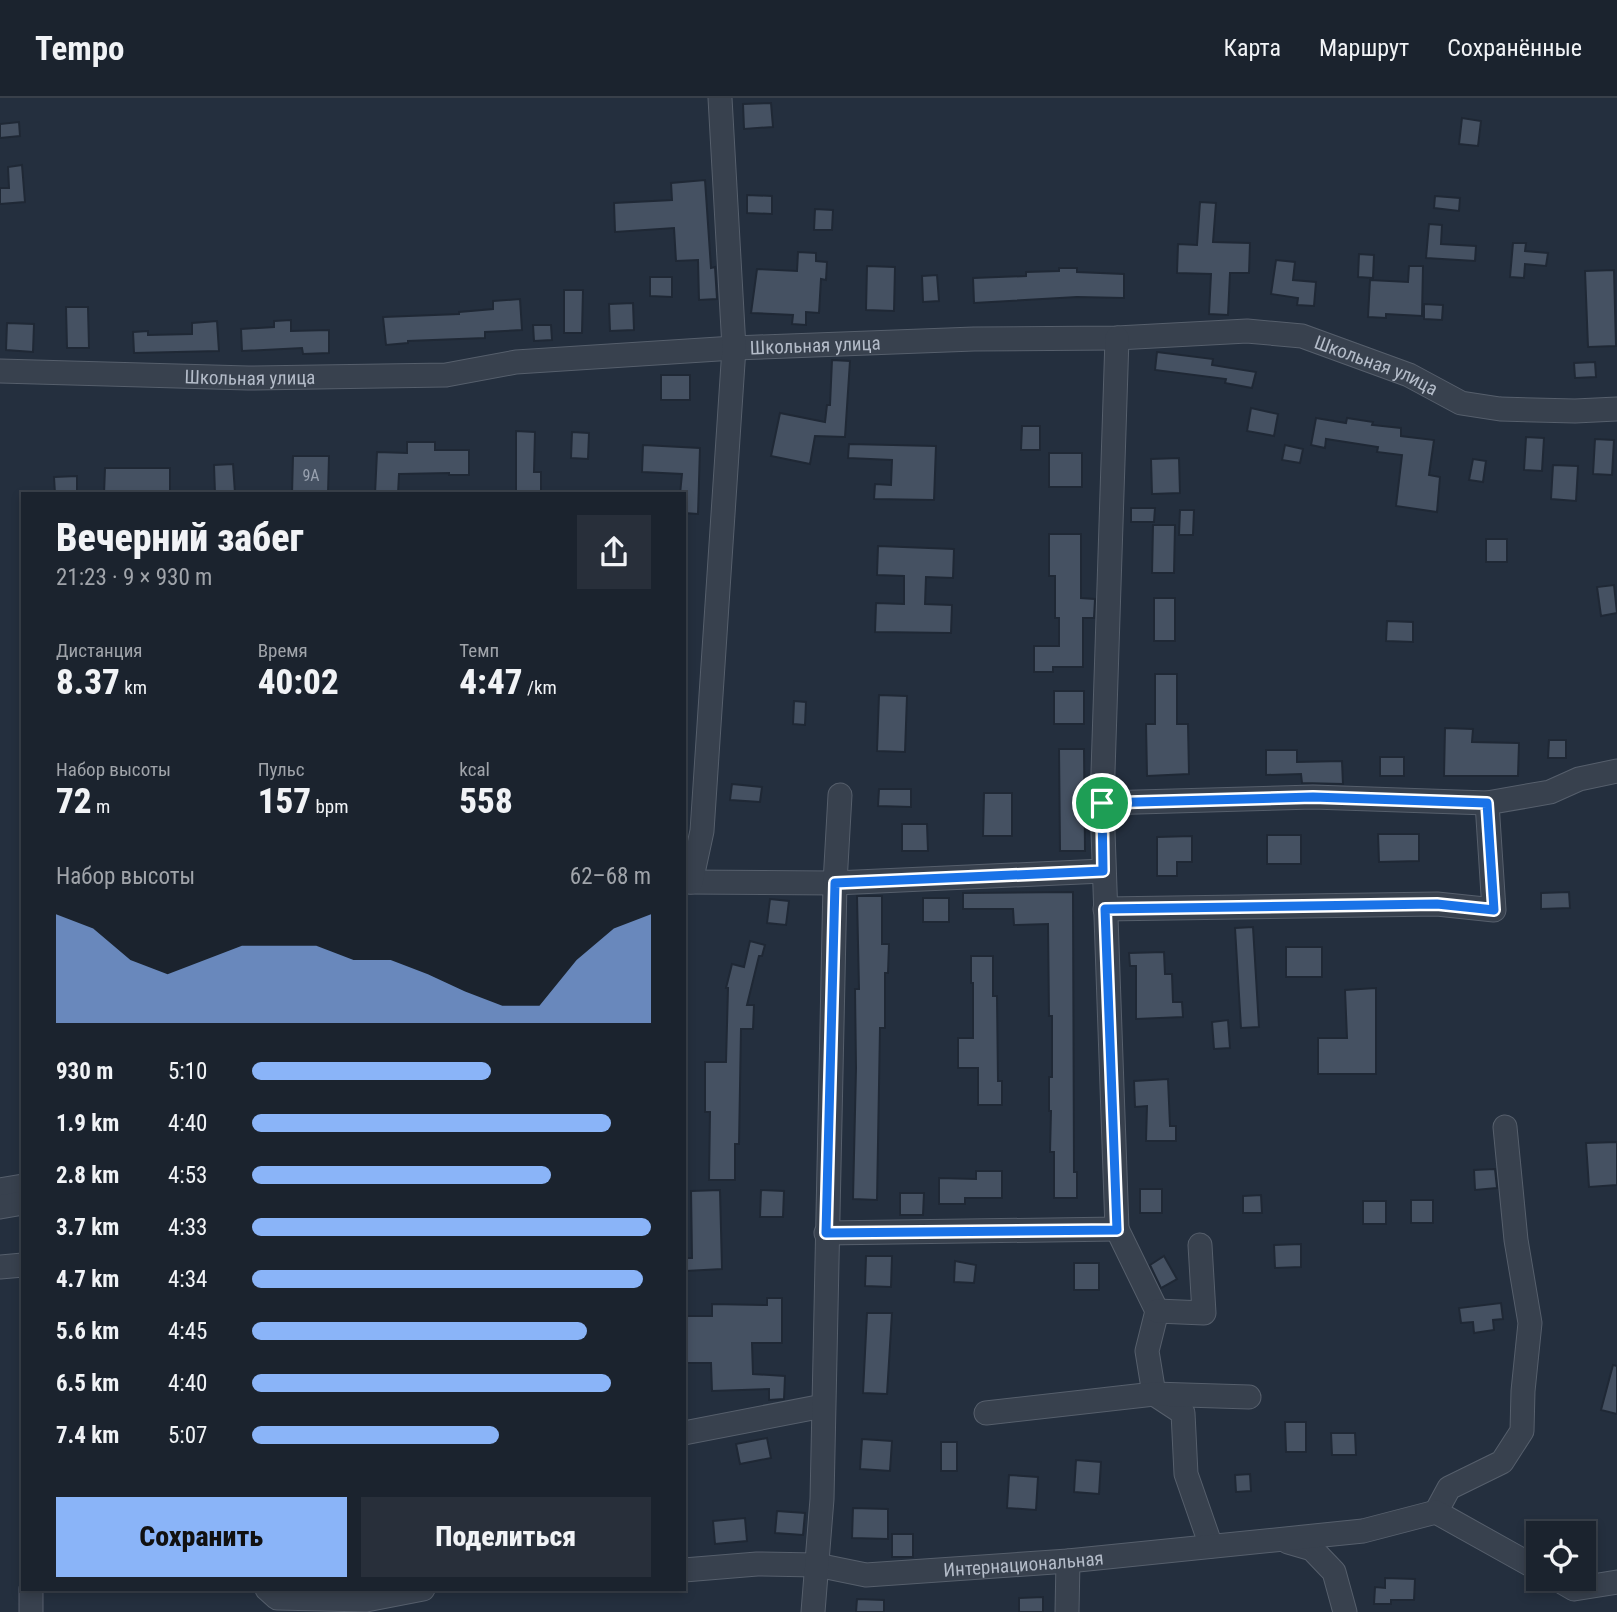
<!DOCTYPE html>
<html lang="ru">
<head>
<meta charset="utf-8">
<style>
  :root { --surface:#1b232e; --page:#282f3a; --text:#f1f3f6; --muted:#a0a4aa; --line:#39404a; --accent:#8ab4f8 }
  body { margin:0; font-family:"Roboto Condensed",sans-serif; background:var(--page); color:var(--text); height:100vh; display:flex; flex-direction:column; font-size:26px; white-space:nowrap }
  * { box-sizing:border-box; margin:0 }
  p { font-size:23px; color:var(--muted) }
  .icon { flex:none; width:38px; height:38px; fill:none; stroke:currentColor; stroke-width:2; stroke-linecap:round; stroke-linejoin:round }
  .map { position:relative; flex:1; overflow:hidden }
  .side { position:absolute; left:21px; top:394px; width:665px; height:1099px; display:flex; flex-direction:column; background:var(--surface); border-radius:0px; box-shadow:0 4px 10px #0003,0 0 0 2px var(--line) }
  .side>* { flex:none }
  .controls { position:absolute; left:1526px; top:1423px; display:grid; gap:14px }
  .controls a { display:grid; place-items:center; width:70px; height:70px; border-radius:0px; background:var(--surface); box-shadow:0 4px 10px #0003,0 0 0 2px var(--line); font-size:35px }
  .pin { position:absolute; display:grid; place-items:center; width:60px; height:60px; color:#fff; margin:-30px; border:4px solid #fff; border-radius:50%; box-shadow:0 2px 7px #0007 }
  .round { display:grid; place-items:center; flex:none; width:74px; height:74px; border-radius:0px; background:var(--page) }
  .headline { display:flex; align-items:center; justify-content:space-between; height:119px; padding:0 35px }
  h1 { font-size:38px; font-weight:800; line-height:52px }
  .stats { display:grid; grid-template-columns:repeat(3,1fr); gap:10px; height:119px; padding:7px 35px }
  .stats div { display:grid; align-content:center }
  .stats b { font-size:35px; font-weight:800 }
  .stats small { font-size:19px; font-weight:400 }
  .stats p { font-size:19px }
  .chart { height:196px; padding:14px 35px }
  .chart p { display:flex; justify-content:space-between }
  .chart svg { width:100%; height:126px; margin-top:7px; fill:var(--accent); opacity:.7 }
  .button { display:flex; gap:14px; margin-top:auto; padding:14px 35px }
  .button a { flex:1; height:80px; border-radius:0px; background:var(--accent); color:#111; font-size:28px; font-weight:800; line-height:80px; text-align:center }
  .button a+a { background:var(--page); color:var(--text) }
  ul { padding:0 35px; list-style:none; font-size:23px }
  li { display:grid; grid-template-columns:112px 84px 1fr; align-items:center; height:52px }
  li i { height:18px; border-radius:9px; background:var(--accent) }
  header { display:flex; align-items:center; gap:42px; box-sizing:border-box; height:98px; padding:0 35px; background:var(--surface); border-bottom:2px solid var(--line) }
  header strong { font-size:33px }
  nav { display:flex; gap:38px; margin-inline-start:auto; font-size:24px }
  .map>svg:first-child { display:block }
  .building { fill:#455162; stroke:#1f2835; stroke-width:2 }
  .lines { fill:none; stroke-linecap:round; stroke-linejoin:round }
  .minor-casing { stroke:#565f6c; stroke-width:25 }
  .minor { stroke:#38414e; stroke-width:23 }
  .route-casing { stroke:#fff; stroke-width:14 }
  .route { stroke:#1a73e8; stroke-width:9 }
  .labels { text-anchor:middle; stroke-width:5; stroke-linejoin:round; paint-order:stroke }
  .number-label { font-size:16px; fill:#98a1af }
  .street-label { font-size:19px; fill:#b4bcc9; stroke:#1d2633 }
</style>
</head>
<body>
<header>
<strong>Tempo</strong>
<nav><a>Карта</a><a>Маршрут</a><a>Сохранённые</a></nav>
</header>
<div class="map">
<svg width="1617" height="1514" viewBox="0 0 1617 1514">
  <rect width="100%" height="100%" fill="#242f3e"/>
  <!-- building -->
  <g class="building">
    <polygon points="771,5 773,29 744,31 743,6"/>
    <polygon points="1462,20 1481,23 1478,48 1459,46"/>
    <polygon points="19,24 20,38 0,40 0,26"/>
    <polygon points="22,67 25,104 0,106 0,90 9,90 8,69"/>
    <polygon points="705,82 711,170 715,169 717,201 699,202 698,162 676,163 674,130 615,134 614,105 672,102 671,85"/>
    <polygon points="747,97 772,98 772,116 747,115"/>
    <polygon points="1435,98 1460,100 1459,113 1434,110"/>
    <polygon points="1200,104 1216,105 1213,144 1250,145 1249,175 1230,175 1228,217 1209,216 1211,176 1177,175 1178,146 1197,147"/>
    <polygon points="815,111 833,112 832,132 814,132"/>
    <polygon points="1429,126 1442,127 1441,146 1476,148 1475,163 1426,160"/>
    <polygon points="1513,145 1526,145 1525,153 1548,155 1546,168 1525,166 1524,180 1510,179"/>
    <polygon points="798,154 816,155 816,163 827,164 826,182 821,181 819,215 806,214 806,227 792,226 793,217 751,215 757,171 797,173"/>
    <polygon points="1359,156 1374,157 1373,180 1358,179"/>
    <polygon points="1276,162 1295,164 1293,182 1316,184 1314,208 1297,207 1298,200 1271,196"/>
    <polygon points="867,168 895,169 894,213 866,212"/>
    <polygon points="1409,168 1423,168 1422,218 1386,216 1386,220 1368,219 1370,182 1408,184"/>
    <polygon points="1059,170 1077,170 1077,174 1124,176 1124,200 1077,199 974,205 973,180 1026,178 1026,174 1059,173"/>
    <polygon points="1614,172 1616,248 1588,249 1585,173"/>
    <polygon points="937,177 939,203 923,204 922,178"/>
    <polygon points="650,179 672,179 672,199 650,198"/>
    <polygon points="564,192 583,192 582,235 564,235"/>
    <polygon points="520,201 522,232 485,234 485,240 408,243 408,245 386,247 383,219 459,216 459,214 493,211 493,203"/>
    <polygon points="633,205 634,232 610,233 609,206"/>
    <polygon points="1424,206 1443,207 1442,222 1424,221"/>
    <polygon points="66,209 88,209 89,250 67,250"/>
    <polygon points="291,222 291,233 329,232 329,255 303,256 302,250 242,253 241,231 274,229 274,223"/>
    <polygon points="217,223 219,253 134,255 133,234 148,233 148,237 192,236 192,225"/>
    <polygon points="7,225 34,226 33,254 6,252"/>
    <polygon points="533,227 551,227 552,242 534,243"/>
    <polygon points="1157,254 1213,261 1212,267 1256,274 1252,290 1225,285 1226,281 1155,272"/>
    <polygon points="832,262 850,263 845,339 815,338 810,366 771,358 780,315 825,324 827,307 830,307"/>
    <polygon points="1595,264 1596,279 1575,280 1574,265"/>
    <rect x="661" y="277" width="29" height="25"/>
    <polygon points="1251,310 1278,316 1274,338 1247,333"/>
    <polygon points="1316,320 1346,325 1347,320 1373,324 1372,327 1401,330 1401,338 1434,342 1429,377 1440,379 1437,414 1396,408 1402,357 1377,354 1378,349 1326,341 1325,350 1311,347"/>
    <polygon points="1022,328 1040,328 1040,352 1021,352"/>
    <polygon points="516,333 535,334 534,374 541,374 541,396 516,396"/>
    <polygon points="572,334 589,335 588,361 571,360"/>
    <polygon points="1526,339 1544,340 1542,373 1524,372"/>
    <polygon points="1595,341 1614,342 1612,377 1593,376"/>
    <polygon points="407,344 435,344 435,352 469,352 469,377 449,377 449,375 399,376 398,396 375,396 377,354 407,355"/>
    <polygon points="849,346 936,348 934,402 874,401 875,386 891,387 892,362 848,360"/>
    <polygon points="643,347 700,350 698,416 684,415 684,396 680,396 682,376 642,374"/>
    <polygon points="1285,347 1303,351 1300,365 1282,362"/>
    <rect x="1049" y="355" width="33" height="34"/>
    <polygon points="293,358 329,358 328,396 292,396"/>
    <polygon points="1179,360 1180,395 1152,396 1151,361"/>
    <polygon points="1473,361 1486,363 1483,384 1469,382"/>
    <polygon points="233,366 235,395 215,396 214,367"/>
    <polygon points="1553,367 1578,368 1576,403 1551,401"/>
    <polygon points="105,370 170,370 170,396 104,396"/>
    <polygon points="77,378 77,396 55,396 54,379"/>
    <polygon points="1131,410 1155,410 1154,424 1131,424"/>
    <polygon points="1180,412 1194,412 1193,437 1179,437"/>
    <polygon points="1153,427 1175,427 1174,475 1152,475"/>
    <polygon points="1049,436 1081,436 1081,500 1095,501 1094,520 1083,520 1083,569 1053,569 1053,574 1034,574 1034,548 1059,548 1059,520 1055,520 1055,478 1049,478"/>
    <rect x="1486" y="441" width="21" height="23"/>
    <polygon points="878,448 954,451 953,480 926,479 925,506 952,507 951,535 875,534 876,505 904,506 904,478 877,477"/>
    <polygon points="1614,487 1617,515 1601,518 1597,489"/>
    <rect x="1154" y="500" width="21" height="43"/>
    <polygon points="1387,523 1413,524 1413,544 1386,543"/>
    <polygon points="1155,576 1177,576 1177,626 1188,626 1189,676 1147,678 1146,626 1155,626"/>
    <rect x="1054" y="593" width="30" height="33"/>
    <polygon points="879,597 907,598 905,654 877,653"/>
    <polygon points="794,603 806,604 805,627 793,626"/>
    <polygon points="1445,630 1473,631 1472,644 1519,645 1518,678 1444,678"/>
    <polygon points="1549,642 1566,642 1566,660 1548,660"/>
    <polygon points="1059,651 1084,651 1085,753 1060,753"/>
    <polygon points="1266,652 1297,652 1297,664 1342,663 1343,686 1302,685 1301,676 1266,677"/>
    <rect x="1380" y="659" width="24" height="19"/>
    <polygon points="732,686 762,689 760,704 730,702"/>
    <polygon points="879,691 911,691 911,709 878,708"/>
    <polygon points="984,695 1012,695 1012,738 983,738"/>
    <polygon points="902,726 927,726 928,753 902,753"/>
    <polygon points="1378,736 1419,736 1419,763 1379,764"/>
    <rect x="1267" y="737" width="34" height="29"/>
    <polygon points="1192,738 1192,764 1177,764 1177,778 1157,778 1157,739"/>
    <polygon points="1073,794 1074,1074 1077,1074 1077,1100 1054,1100 1054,1054 1050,1054 1051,1013 1049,1013 1049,979 1052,979 1052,918 1049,918 1048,826 1014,827 1013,811 963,811 963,795"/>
    <polygon points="1569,794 1570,810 1541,811 1541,795"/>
    <polygon points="857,798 882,798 882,846 889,846 888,875 885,875 885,930 880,930 877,1102 853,1101 856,970 855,891 859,891"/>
    <rect x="923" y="800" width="26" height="24"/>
    <polygon points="770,801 789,803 786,827 767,825"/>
    <polygon points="1253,829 1259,929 1241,930 1235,830"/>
    <polygon points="750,843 765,847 762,858 759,858 747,907 754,907 753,931 741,931 739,1046 735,1046 735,1082 709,1082 710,1014 705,1014 705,964 726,964 728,890 726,890 732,866 744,869"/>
    <rect x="1286" y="849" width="36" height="30"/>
    <polygon points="1164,854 1165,876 1172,876 1173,904 1182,904 1183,919 1136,921 1136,868 1130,868 1129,855"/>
    <polygon points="971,858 993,858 993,898 997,898 998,983 1002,983 1002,1007 978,1007 978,970 958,970 958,940 973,940 973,885 971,885"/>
    <polygon points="1376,890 1376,976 1318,976 1318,940 1347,940 1345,892"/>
    <polygon points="1228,922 1230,950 1214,951 1212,924"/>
    <polygon points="1168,981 1170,1028 1176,1028 1176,1043 1146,1043 1147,1008 1135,1009 1134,983"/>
    <polygon points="1617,1044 1617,1087 1589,1089 1586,1045"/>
    <polygon points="1495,1071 1497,1090 1475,1092 1474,1072"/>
    <polygon points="976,1073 1002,1073 1002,1100 965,1100 965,1106 939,1106 939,1080 976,1081"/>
    <rect x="1140" y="1091" width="22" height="24"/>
    <polygon points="720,1092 722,1171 686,1173 686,1160 692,1160 691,1093"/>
    <polygon points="761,1092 784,1093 783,1119 760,1119"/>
    <polygon points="900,1095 924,1095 923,1117 900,1117"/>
    <polygon points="1261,1097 1262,1115 1243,1115 1243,1098"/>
    <rect x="1411" y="1102" width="22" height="23"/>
    <rect x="1363" y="1103" width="23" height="23"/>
    <polygon points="1301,1146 1301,1169 1275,1170 1274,1147"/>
    <polygon points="866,1158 892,1158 891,1189 865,1188"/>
    <polygon points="1164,1158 1177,1181 1161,1190 1150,1167"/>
    <polygon points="955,1163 976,1167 974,1185 954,1184"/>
    <rect x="1074" y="1165" width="25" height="27"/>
    <polygon points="767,1200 782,1200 782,1245 752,1245 753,1276 785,1278 784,1301 769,1302 769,1291 712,1293 711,1265 684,1265 684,1218 712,1218 712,1206 767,1207"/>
    <polygon points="1501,1205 1503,1221 1493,1222 1494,1232 1474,1235 1473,1224 1461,1225 1459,1210"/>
    <polygon points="867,1215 892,1215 887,1296 863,1295"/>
    <polygon points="1613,1267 1617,1268 1617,1316 1601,1312"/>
    <polygon points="1285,1324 1306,1324 1306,1354 1286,1354"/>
    <polygon points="1331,1335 1355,1335 1356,1357 1332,1357"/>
    <polygon points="767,1340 771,1360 740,1366 736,1346"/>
    <polygon points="862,1341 892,1343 890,1373 860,1371"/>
    <rect x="941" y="1344" width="16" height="29"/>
    <polygon points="1076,1362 1101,1364 1099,1396 1074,1394"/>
    <polygon points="1250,1376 1251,1393 1236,1394 1235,1377"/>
    <polygon points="1009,1377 1038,1379 1036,1412 1007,1410"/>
    <polygon points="853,1410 888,1411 888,1441 852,1440"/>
    <polygon points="777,1413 805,1415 803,1437 775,1435"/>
    <polygon points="745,1420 747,1443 715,1446 713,1423"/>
    <rect x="892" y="1436" width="21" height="23"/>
    <polygon points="1385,1480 1415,1481 1414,1502 1391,1502 1391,1506 1374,1506 1375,1489 1385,1490"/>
    <polygon points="1043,1499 1043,1514 1019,1514 1019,1500"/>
    <polygon points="857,1501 884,1502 884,1514 856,1514"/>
  </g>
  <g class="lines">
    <!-- minor casing -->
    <g class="minor-casing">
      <g id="minor">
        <path id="s1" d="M0 273 248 280 446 277 516 264 734 250 974 241 1117 240 1247 233 1302 238 1409 277 1461 305 1500 311 1575 313 1617 311"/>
        <polyline points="1102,705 1313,699 1487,705"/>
        <polyline points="684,784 835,785 1103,773"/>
        <polyline points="691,784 702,733 734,250 720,0"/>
        <polyline points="1105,811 1437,806 1494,812 1487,705 1550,694 1579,681 1617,673"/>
        <polyline points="0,1092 23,1088"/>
        <polyline points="0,1109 23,1105"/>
        <polyline points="1117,1131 1157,1213 1147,1253 1154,1296 1183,1315 1186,1376 1211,1448"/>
        <polyline points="826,1135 1117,1131 1102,705 1117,240"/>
        <polyline points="0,1169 23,1167"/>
        <polyline points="1157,1213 1204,1215 1200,1147"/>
        <polyline points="986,1315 1154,1296 1249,1299"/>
        <polyline points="684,1335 823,1308"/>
        <polyline points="1436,1414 1449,1390 1502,1364 1522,1333 1523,1293 1530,1225 1516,1142 1505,1029"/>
        <polyline points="1288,1444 1312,1451 1334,1474 1345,1514"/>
        <path id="s2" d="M684 1472 757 1466 817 1467 866 1477 1068 1463 1363 1433 1436 1414 1538 1471"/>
        <polyline points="1555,1480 1574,1491 1617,1484"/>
        <polyline points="31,1491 31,1514"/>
        <polyline points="267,1491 277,1500 366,1502 423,1491"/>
        <polyline points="813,1514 822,1401 835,785 840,697"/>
        <polyline points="1067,1514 1068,1463"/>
      </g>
    </g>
    <!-- minor -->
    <use href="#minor" class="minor"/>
  </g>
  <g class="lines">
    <!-- route casing -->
    <g class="route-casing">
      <polygon id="route" points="1313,699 1487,705 1494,812 1437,806 1105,811 1117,1132 826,1135 835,785 1103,773 1102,705"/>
    </g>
    <!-- route -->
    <use href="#route" class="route"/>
  </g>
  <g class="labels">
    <!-- number labels -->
    <g class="number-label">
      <text x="311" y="383">9А</text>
    </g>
    <!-- street labels -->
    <g class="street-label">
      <text dy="7" stroke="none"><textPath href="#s1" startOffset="817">Школьная улица</textPath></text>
      <text dy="7" stroke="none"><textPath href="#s1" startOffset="1384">Школьная улица</textPath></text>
      <text dy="7" stroke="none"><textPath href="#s1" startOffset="250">Школьная улица</textPath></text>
      <text dy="7" stroke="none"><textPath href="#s2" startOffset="341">Интернациональная</textPath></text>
    </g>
  </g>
</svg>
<div class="controls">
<a><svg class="icon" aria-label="locate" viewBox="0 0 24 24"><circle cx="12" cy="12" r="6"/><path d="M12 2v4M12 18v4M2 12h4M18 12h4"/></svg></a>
</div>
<div class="pin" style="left:1102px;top:705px;background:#1e9e55"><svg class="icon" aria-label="arrive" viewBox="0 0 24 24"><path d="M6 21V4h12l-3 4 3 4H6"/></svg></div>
<section class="side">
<div class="headline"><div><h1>Вечерний забег</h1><p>21:23 · 9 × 930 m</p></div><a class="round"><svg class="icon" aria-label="share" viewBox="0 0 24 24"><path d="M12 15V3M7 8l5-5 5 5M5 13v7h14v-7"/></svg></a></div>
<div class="stats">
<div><p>Дистанция</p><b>8.37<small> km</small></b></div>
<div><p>Время</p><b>40:02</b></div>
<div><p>Темп</p><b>4:47<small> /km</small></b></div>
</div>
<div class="stats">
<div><p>Набор высоты</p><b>72<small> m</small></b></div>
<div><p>Пульс</p><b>157<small> bpm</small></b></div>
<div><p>kcal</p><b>558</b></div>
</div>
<div class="chart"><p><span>Набор высоты</span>62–68 m</p>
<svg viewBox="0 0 160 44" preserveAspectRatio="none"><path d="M0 44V6L10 11L20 22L30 27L40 22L50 17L60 17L70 17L80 22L90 22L100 27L110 33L120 38L130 38L140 22L150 11L160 6V44z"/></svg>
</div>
<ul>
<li><b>930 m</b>5:10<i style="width:60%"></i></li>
<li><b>1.9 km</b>4:40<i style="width:90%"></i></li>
<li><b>2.8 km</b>4:53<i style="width:75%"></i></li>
<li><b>3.7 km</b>4:33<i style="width:100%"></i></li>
<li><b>4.7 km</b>4:34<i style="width:98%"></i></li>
<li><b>5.6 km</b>4:45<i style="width:84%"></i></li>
<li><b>6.5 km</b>4:40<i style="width:90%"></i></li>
<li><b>7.4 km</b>5:07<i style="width:62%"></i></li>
</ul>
<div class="button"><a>Сохранить</a><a>Поделиться</a></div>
</section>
</div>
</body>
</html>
